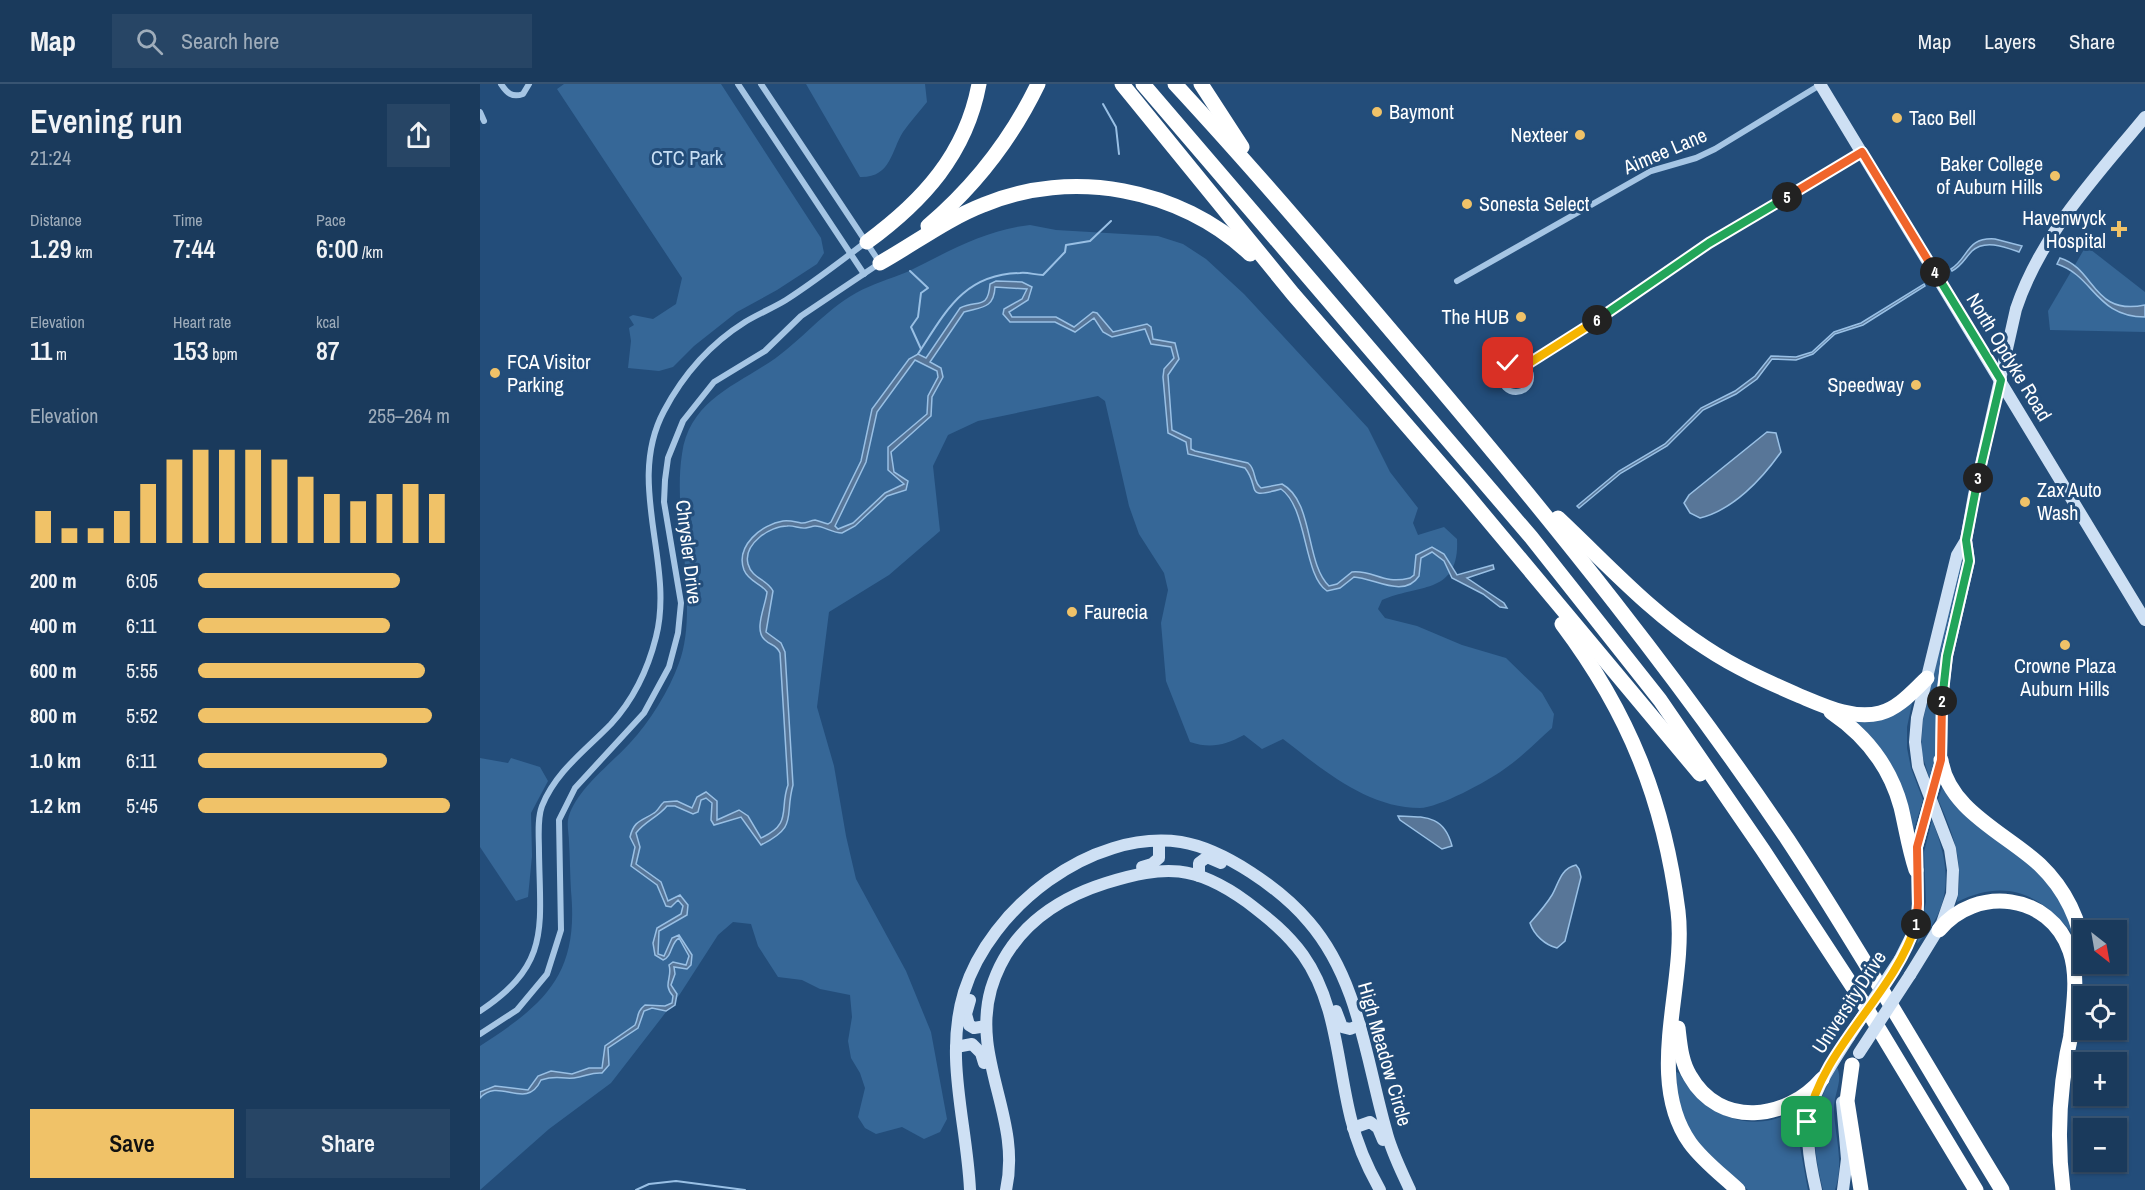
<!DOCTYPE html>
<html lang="en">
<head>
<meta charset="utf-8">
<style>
  :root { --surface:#1a3a5c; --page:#274565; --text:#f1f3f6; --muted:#9fadbb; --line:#385472; --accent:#f0c268 }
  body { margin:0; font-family:"Archivo Narrow",sans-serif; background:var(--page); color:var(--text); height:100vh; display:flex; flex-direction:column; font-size:22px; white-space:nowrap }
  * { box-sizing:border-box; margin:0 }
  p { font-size:20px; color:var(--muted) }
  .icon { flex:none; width:33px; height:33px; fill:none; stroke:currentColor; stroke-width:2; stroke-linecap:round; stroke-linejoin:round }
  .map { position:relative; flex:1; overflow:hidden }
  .panel { display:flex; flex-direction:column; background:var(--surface); width:480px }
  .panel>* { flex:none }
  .needle { width:39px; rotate:149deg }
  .buttons { position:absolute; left:1593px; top:836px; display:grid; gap:12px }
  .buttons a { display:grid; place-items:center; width:54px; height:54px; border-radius:0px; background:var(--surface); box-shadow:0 2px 4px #0004,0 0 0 2px var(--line); font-size:30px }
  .pin { position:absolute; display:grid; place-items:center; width:51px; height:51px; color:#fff; margin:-26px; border-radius:12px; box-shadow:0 3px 9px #0006 }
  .km { position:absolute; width:30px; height:30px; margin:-15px; border-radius:50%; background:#222; color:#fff; font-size:16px; line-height:30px; text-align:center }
  .round { display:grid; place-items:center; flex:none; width:63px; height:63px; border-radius:0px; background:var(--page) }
  .head { display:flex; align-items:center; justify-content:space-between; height:102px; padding:0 30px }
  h1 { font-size:33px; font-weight:600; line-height:45px }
  .metrics { display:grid; grid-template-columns:repeat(3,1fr); gap:9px; height:102px; padding:6px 30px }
  .metrics div { display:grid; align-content:center }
  .metrics b { font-size:26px; font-weight:600 }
  .metrics small { font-size:16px; font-weight:400 }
  .metrics p { font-size:16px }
  .chart { height:168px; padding:12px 30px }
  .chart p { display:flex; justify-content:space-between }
  .chart svg { width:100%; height:108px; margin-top:6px; stroke:var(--accent); stroke-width:6 }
  .primary-button { display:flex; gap:12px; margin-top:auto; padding:12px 30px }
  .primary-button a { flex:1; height:69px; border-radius:0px; background:var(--accent); color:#111; font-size:24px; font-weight:600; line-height:69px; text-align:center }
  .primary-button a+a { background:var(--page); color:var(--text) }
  ul { padding:0 30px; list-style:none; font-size:20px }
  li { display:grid; grid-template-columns:96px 72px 1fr; align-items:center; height:45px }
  li i { height:15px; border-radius:8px; background:var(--accent) }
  header { display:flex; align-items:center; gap:36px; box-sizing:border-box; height:84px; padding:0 30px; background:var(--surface); border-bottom:2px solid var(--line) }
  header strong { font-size:28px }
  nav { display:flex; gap:33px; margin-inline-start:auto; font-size:21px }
  .search { width:420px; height:54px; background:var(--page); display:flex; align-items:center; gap:15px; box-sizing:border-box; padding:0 21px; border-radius:0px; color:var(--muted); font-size:22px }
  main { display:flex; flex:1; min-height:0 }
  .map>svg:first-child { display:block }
  .green { fill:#366797 }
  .water { fill:#587698; stroke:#99c0e5; stroke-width:1.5; fill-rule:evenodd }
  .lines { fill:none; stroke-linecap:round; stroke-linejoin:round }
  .stream { stroke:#99c0e5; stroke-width:2 }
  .street { stroke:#a5c5e4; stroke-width:6 }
  .secondary { stroke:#cee0f4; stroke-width:12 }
  .highway { stroke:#fff; stroke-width:15 }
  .secondary-bridge { stroke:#cee0f4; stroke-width:12 }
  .split-1-casing { stroke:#fff; stroke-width:12 }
  .split-2-casing { stroke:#fff; stroke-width:12 }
  .split-3-casing { stroke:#fff; stroke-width:12 }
  .split-4-casing { stroke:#fff; stroke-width:12 }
  .split-5-casing { stroke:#fff; stroke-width:12 }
  .split-6-casing { stroke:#fff; stroke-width:12 }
  .split-7-casing { stroke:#fff; stroke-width:12 }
  .split-1 { stroke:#f5b400; stroke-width:8 }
  .split-2 { stroke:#f0652b; stroke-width:8 }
  .split-3 { stroke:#22a559; stroke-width:8 }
  .split-4 { stroke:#22a559; stroke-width:8 }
  .split-5 { stroke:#f0652b; stroke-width:8 }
  .split-6 { stroke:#22a559; stroke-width:8 }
  .split-7 { stroke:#f5b400; stroke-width:8 }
  .poi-dot { fill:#f0c268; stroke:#234d7a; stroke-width:2 }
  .labels { text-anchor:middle; stroke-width:6; stroke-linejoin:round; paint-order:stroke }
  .poi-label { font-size:20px; fill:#fff; stroke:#234d7a; text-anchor:start }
  .street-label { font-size:20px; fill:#fff; stroke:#234d7a }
  .park-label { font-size:20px; fill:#c7def4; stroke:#234d7a }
</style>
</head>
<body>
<header>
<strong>Map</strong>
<div class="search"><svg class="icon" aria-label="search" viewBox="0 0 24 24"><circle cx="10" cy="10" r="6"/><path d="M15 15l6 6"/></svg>Search here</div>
<nav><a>Map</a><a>Layers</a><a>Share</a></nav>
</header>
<main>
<section class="panel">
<div class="head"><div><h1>Evening run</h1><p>21:24</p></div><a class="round"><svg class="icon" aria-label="share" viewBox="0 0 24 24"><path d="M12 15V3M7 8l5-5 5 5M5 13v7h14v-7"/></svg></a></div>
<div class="metrics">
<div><p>Distance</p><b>1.29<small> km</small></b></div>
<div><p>Time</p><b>7:44</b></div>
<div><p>Pace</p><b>6:00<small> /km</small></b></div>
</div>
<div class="metrics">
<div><p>Elevation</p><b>11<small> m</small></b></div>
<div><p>Heart rate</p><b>153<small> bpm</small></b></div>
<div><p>kcal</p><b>87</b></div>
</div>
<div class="chart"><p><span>Elevation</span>255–264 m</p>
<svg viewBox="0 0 160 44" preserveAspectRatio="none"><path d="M5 44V31M15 44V38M25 44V38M35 44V31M45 44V20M55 44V10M65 44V6M75 44V6M85 44V6M95 44V10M105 44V17M115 44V24M125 44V27M135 44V24M145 44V20M155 44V24"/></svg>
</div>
<ul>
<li><b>200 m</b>6:05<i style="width:80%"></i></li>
<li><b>400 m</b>6:11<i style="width:76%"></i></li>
<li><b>600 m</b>5:55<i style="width:90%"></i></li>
<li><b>800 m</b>5:52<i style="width:93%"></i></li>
<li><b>1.0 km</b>6:11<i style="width:75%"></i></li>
<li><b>1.2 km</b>5:45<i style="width:100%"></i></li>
</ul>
<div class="primary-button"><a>Save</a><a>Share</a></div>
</section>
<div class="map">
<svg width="1665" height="1106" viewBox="0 0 1665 1106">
  <rect width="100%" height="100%" fill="#234d7a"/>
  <!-- green -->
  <g class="green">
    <polygon points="84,0 241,0 341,154 344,169 337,180 297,206 257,228 214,262 193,283 179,287 148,284 151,257 149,244 154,241 149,233 153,231 173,235 196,220 202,194 77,5"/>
    <path d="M326 0H445L447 18C439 28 430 38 423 48 411 67 411 94 380 93Z"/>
    <path d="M550 141 576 146 678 152 703 160 726 175 764 210 888 344 910 388 938 424 933 439 938 451 964 443 977 455C980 511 938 500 902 516L898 525 905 534 937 542 982 561 1026 574 1062 609 1074 630 1072 644C1056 658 1041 674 1023 686 1008 697 958 724 940 724 887 724 842 685 803 655L782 665 764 651C745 661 731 665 710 658L686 597 681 539 688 506 684 489 659 450 649 422 625 317 618 312 498 337 468 351 453 382 460 447 409 491 349 528 337 623 354 682 366 752 376 795 426 887 451 948 467 1035 460 1048 444 1055 422 1043 396 1050 385 1044 378 1033 385 1004 380 989 371 974 368 957 372 933 370 911 340 905 322 896 298 893 278 862 271 840 253 838 238 851 200 910 131 999 69 1045 0 1106V962C65 920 99 891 91 807 90 790 90 774 89 758 89 751 87 742 88 736 93 708 132 679 150 659 170 637 189 607 199 579 220 523 192 433 202 370 209 319 252 303 290 278 320 258 344 227 376 209 392 200 410 195 427 188 468 168 504 146 550 141Z"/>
    <polygon points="1606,162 1665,208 1665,248 1570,246 1568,227"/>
    <polygon points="1481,473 1482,483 1460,582 1455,671 1450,696 1441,667 1443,636"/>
    <polygon points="1433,615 1427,643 1427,664 1431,684 1443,716 1432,752 1372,637"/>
    <polygon points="0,674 28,679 31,674 60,683 68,697 51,729 52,772 48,813 36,817 0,763"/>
    <path d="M1463 701 1560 786 1582 815 1595 853C1562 811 1528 793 1477 818 1484 776 1474 753 1458 715Z"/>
    <path d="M1452 736C1471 783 1474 822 1437 860L1446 818 1444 768Z"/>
    <path d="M1357 983C1363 996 1355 1008 1354 1023 1354 1051 1365 1078 1355 1106H1343C1331 1055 1330 1029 1357 983Z"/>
    <path d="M1196 988 1199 989C1219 1022 1251 1044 1291 1036 1302 1034 1312 1026 1322 1026L1320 1063 1328 1106H1268C1241 1083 1208 1058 1199 1022 1197 1011 1197 999 1196 988Z"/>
  </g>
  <!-- water -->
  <g class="water">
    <path d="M1515 155 1542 162 1539 168C1525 163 1505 155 1492 167 1485 174 1482 182 1472 187L1471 185C1489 174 1486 153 1515 155Z"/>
    <path d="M1580 174C1616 185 1612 232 1665 221V233C1616 233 1614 192 1577 180Z"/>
    <path d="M516 197 542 198 552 203 548 216 529 228 532 233H576L594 243 613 228 617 229 633 248 667 240 671 243 673 255 695 259 699 275 688 291 692 346 711 355V365L715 367 768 379C777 386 772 397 781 404L802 400C834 417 825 479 849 502L857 500 872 488C895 486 902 501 930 494L934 491 936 471 952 463 964 470 977 491 1013 481 1014 485 987 494 1024 519 1027 524 1020 523 1003 510 972 494 964 477 952 468 941 474 939 492C924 515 894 494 874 493L860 504 847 507C823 491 828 424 801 405 763 416 781 404 765 384L708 370 706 358 688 349 683 293 684 285 694 274 691 263 671 260 665 245 632 253 623 248 614 234 595 248 575 238H530L523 230 524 225 542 215 547 205 515 203C514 225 501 223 484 228L450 278 461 284 463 293 452 313 451 332 411 368 414 388 428 397 426 406 407 412 375 442 362 449C352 449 344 442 335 442 333 442 327 444 326 444 319 445 314 441 307 442 290 442 263 460 268 480 272 495 287 495 293 507L286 548 301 559 305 568 313 701C304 733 319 742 281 761L261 733 234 741 231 736 232 719 226 714 221 716 218 728 213 730 195 722H187C177 734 165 737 156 749L160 763 156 780 181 798 188 817 200 811 208 821 207 831 179 847 178 870 184 872 192 854 199 851 212 871 211 881 207 885 194 883 195 890 191 901 197 910 195 921 186 927 172 924 164 927 158 944 128 964 129 981 122 989C111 988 105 993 94 994 80 995 77 991 61 996 46 1028 19 992 0 1014V1008L15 1002 48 1006 58 992 71 987 92 990 109 984H122L125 962 155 941C159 933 156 928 165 921L185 922 192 919 193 912C182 900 193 894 189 881L193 878 206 881 209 872 199 854C190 859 193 872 183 876L175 871 173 859 177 844 201 830 203 822 198 816 191 823 186 822 177 801 151 782 155 763 150 753C154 736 162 737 174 729 178 727 180 721 184 718L197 717 212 724 217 713 226 708 237 717V736L259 726 268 732 281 754C313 740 299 725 308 701L300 569C296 560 291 562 285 556 273 546 286 521 287 508 281 499 269 498 264 486 255 462 282 440 303 437 310 436 315 438 321 439 326 440 330 436 335 436 339 437 344 439 348 440L351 438 381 377 392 325 429 275 438 270 446 274 480 224C497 215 508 227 510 200ZM435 276 457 287 458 293 448 312 447 330 408 363V386L424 400 405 409 373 439 358 445 355 442 386 378 397 328Z"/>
    <polygon points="1444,200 1445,202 1383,241 1355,250 1333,270 1316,276 1292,275 1277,295 1256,310 1223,326 1187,362 1141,389 1099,424 1097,422 1139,387 1185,360 1221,324 1255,307 1275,292 1291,272 1316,273 1332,268 1354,248 1381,239"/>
    <path d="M1287 348 1296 349 1301 368C1282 395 1253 426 1220 434L1210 429 1204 419 1209 411Z"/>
    <path d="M918 732C945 733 964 731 972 762L962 765 920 736Z"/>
    <path d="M1096 781 1099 785 1101 793 1085 857 1077 864C1065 861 1054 851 1050 839 1058 830 1066 821 1072 811 1079 799 1080 785 1096 781Z"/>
  </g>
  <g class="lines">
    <!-- stream -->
    <g class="stream">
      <polyline points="623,20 636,43 639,70"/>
      <polyline points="430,187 448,204 441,209 438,233 431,243 441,265"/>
      <path d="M438 270C466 227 484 190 540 189 548 188 555 191 563 191L585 168 586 161 610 157 631 137"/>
      <polyline points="156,1106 169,1100 196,1097 265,1106"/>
    </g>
    <!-- street -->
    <g class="street">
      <path d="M21 0C27 9 32 14 43 10L49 0"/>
      <polyline points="258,0 384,190"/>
      <polyline points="0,28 4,37"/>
      <polyline points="977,197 1171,87 1216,74 1235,65 1340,1"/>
      <circle cx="1036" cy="293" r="15"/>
      <polyline points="1046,281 1146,218 1229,159 1382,68"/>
      <path d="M0 927C71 880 60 844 59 768 59 753 57 735 62 722 76 687 106 666 131 640 153 616 168 585 176 553 195 479 145 400 184 327 203 291 230 260 265 238 278 230 293 224 306 216 334 198 360 178 386 158"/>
      <polyline points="0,950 37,926 67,890 81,846 79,736 95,704 164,629 189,583 198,549 201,519 184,418 185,396 188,374 203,337 234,298 285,267 321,232 400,179 281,0"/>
    </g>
    <!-- secondary -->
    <g class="secondary">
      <polyline points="1340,0 1665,536"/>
      <polyline points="662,783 672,780 679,774 679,757"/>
      <polyline points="719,792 719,779 727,773 741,779"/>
      <path d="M1420 875 1433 849 1438 829 1437 763 1461 676 1462 612 1467 572 1489 477 1486 456 1494 411 1536 225C1561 150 1615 94 1665 33"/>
      <polyline points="1430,891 1462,839 1472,810 1473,786 1470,765 1438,682 1435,658 1437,634 1477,471 1486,456"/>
      <polyline points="490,916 486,930 489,941 494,944 506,942"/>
      <polyline points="856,927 862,943 870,945 880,941"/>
      <polyline points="476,963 492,960 501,969 504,979"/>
      <polyline points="1362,1018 1367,1075 1363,1106"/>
      <polyline points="873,1044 890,1038 898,1044 903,1056"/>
      <path d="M490 1106C487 1039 464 974 484 908 510 824 611 745 701 758 744 765 801 805 829 838 879 896 886 976 906 1046 911 1067 921 1086 930 1106"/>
      <path d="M526 1106C542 1034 491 976 511 905 528 849 572 816 626 799 685 781 715 780 767 818 788 834 807 849 823 871 857 919 857 980 871 1035 877 1060 887 1083 900 1106"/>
      <path d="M1336 1106C1319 1032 1329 1015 1369 953"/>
    </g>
    <!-- highway -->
    <g class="highway">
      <polyline points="642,0 813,210 982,405 1220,690"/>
      <polyline points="663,0 1051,453 1180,616 1283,766 1382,917 1496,1106"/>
      <path d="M695 0C782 94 864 191 947 289 1074 439 1198 593 1308 756 1383 870 1451 990 1522 1106"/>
      <polyline points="721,0 762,63"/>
      <path d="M448 142C495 102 531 56 558 0"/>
      <path d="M387 158C443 117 486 70 499 0"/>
      <path d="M400 179C434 160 467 135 503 121 591 84 700 104 770 170"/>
      <path d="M1078 434C1126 479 1171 529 1226 564 1256 584 1288 598 1320 612 1344 622 1373 636 1400 629 1419 624 1433 607 1447 594"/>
      <path d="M1082 540C1149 629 1184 717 1198 827 1207 900 1164 994 1210 1059 1223 1077 1242 1091 1258 1106"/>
      <path d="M1351 628C1385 651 1410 682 1421 723 1426 744 1429 765 1436 786"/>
      <path d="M1461 676C1468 726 1527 750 1560 781 1585 805 1601 837 1604 872"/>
      <path d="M1459 846C1496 801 1570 809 1590 867 1599 893 1593 923 1591 950"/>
      <path d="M1198 944C1200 961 1201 977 1210 992 1240 1045 1307 1036 1342 995"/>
      <polyline points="1372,981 1367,1017 1381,1106"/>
      <path d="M1583 1106C1576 1052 1580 995 1593 942"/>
    </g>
    <!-- secondary-bridge -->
    <g class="secondary-bridge">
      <polyline points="1369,953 1420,875"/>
      <polyline points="1379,969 1430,891"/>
    </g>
  </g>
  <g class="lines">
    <!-- split-1 casing -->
    <g class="split-1-casing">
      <path id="split-1" d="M1327 1038C1342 963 1414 911 1436 840"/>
    </g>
    <!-- split-2 casing -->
    <g class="split-2-casing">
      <polyline id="split-2" points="1436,840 1438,820 1437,763 1461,676 1462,617"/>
    </g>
    <!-- split-3 casing -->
    <g class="split-3-casing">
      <polyline id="split-3" points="1462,617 1467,572 1489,477 1486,456 1498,394"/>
    </g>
    <!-- split-4 casing -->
    <g class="split-4-casing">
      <polyline id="split-4" points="1455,188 1521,296 1498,394"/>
    </g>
    <!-- split-5 casing -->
    <g class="split-5-casing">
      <polyline id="split-5" points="1307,113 1382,68 1455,188"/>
    </g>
    <!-- split-6 casing -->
    <g class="split-6-casing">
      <polyline id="split-6" points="1117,236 1229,159 1307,113"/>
    </g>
    <!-- split-7 casing -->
    <g class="split-7-casing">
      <polyline id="split-7" points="1028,279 1038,278 1046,281 1117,236"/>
    </g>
    <!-- split-1 -->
    <use href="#split-1" class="split-1"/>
    <!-- split-2 -->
    <use href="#split-2" class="split-2"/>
    <!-- split-3 -->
    <use href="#split-3" class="split-3"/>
    <!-- split-4 -->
    <use href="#split-4" class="split-4"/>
    <!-- split-5 -->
    <use href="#split-5" class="split-5"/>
    <!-- split-6 -->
    <use href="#split-6" class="split-6"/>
    <!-- split-7 -->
    <use href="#split-7" class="split-7"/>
  </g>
  <!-- markers -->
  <g class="poi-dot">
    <circle cx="897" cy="28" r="6"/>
    <circle cx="1417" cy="34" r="6"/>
    <circle cx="1100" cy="51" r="6"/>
    <circle cx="1575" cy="92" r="6"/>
    <circle cx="987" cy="120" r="6"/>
    <path d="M1636 136h6v6h6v6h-6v6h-6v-6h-6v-6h6z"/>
    <circle cx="1041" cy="233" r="6"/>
    <circle cx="15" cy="289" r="6"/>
    <circle cx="1436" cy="301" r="6"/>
    <circle cx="1545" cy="418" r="6"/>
    <circle cx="592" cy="528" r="6"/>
    <circle cx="1585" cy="561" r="6"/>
  </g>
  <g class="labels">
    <!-- poi labels -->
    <g class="poi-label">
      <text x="909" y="35">Baymont</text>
      <text x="1429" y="41">Taco Bell</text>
      <text x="1088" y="58" text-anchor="end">Nexteer</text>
      <text x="1563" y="87" text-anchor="end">Baker College<tspan x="1563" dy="23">of Auburn Hills</tspan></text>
      <text x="999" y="127">Sonesta Select</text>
      <text x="1626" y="141" text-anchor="end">Havenwyck<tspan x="1626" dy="23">Hospital</tspan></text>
      <text x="1029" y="240" text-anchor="end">The HUB</text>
      <text x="27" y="285">FCA Visitor<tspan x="27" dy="23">Parking</tspan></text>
      <text x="1424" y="308" text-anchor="end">Speedway</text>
      <text x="1557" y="413">Zax Auto<tspan x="1557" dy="23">Wash</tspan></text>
      <text x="604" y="535">Faurecia</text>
      <text x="1585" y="589" text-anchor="middle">Crowne Plaza<tspan x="1585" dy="23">Auburn Hills</tspan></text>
    </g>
    <!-- street labels -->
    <g class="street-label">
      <text transform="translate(1185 67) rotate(-23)" y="7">Aimee Lane</text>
      <text transform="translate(1529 273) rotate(59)" y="7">North Opdyke Road</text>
      <text transform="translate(209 468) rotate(83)" y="7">Chrysler Drive</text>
      <text transform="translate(1369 918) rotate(-57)" y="7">University Drive</text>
      <text transform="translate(905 970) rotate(74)" y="7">High Meadow Circle</text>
    </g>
    <!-- park labels -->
    <g class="park-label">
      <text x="207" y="81">CTC Park</text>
    </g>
  </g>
</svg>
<div class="buttons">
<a><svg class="needle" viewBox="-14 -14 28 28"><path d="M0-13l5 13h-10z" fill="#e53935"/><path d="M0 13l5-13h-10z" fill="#9fadbb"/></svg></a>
<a><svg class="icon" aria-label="locate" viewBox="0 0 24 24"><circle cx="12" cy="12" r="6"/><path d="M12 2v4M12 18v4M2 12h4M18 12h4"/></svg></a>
<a>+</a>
<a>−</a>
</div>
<div class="pin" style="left:1327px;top:1038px;background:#1e9e55"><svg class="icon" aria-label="arrive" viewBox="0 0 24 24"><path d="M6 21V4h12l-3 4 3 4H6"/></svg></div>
<div class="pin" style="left:1028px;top:279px;background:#d93025"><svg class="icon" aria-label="check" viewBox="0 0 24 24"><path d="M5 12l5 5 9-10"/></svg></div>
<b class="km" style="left:1436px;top:840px">1</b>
<b class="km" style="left:1462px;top:617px">2</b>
<b class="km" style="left:1498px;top:394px">3</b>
<b class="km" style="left:1455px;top:188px">4</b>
<b class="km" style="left:1307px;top:113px">5</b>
<b class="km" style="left:1117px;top:236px">6</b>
</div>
</main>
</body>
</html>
